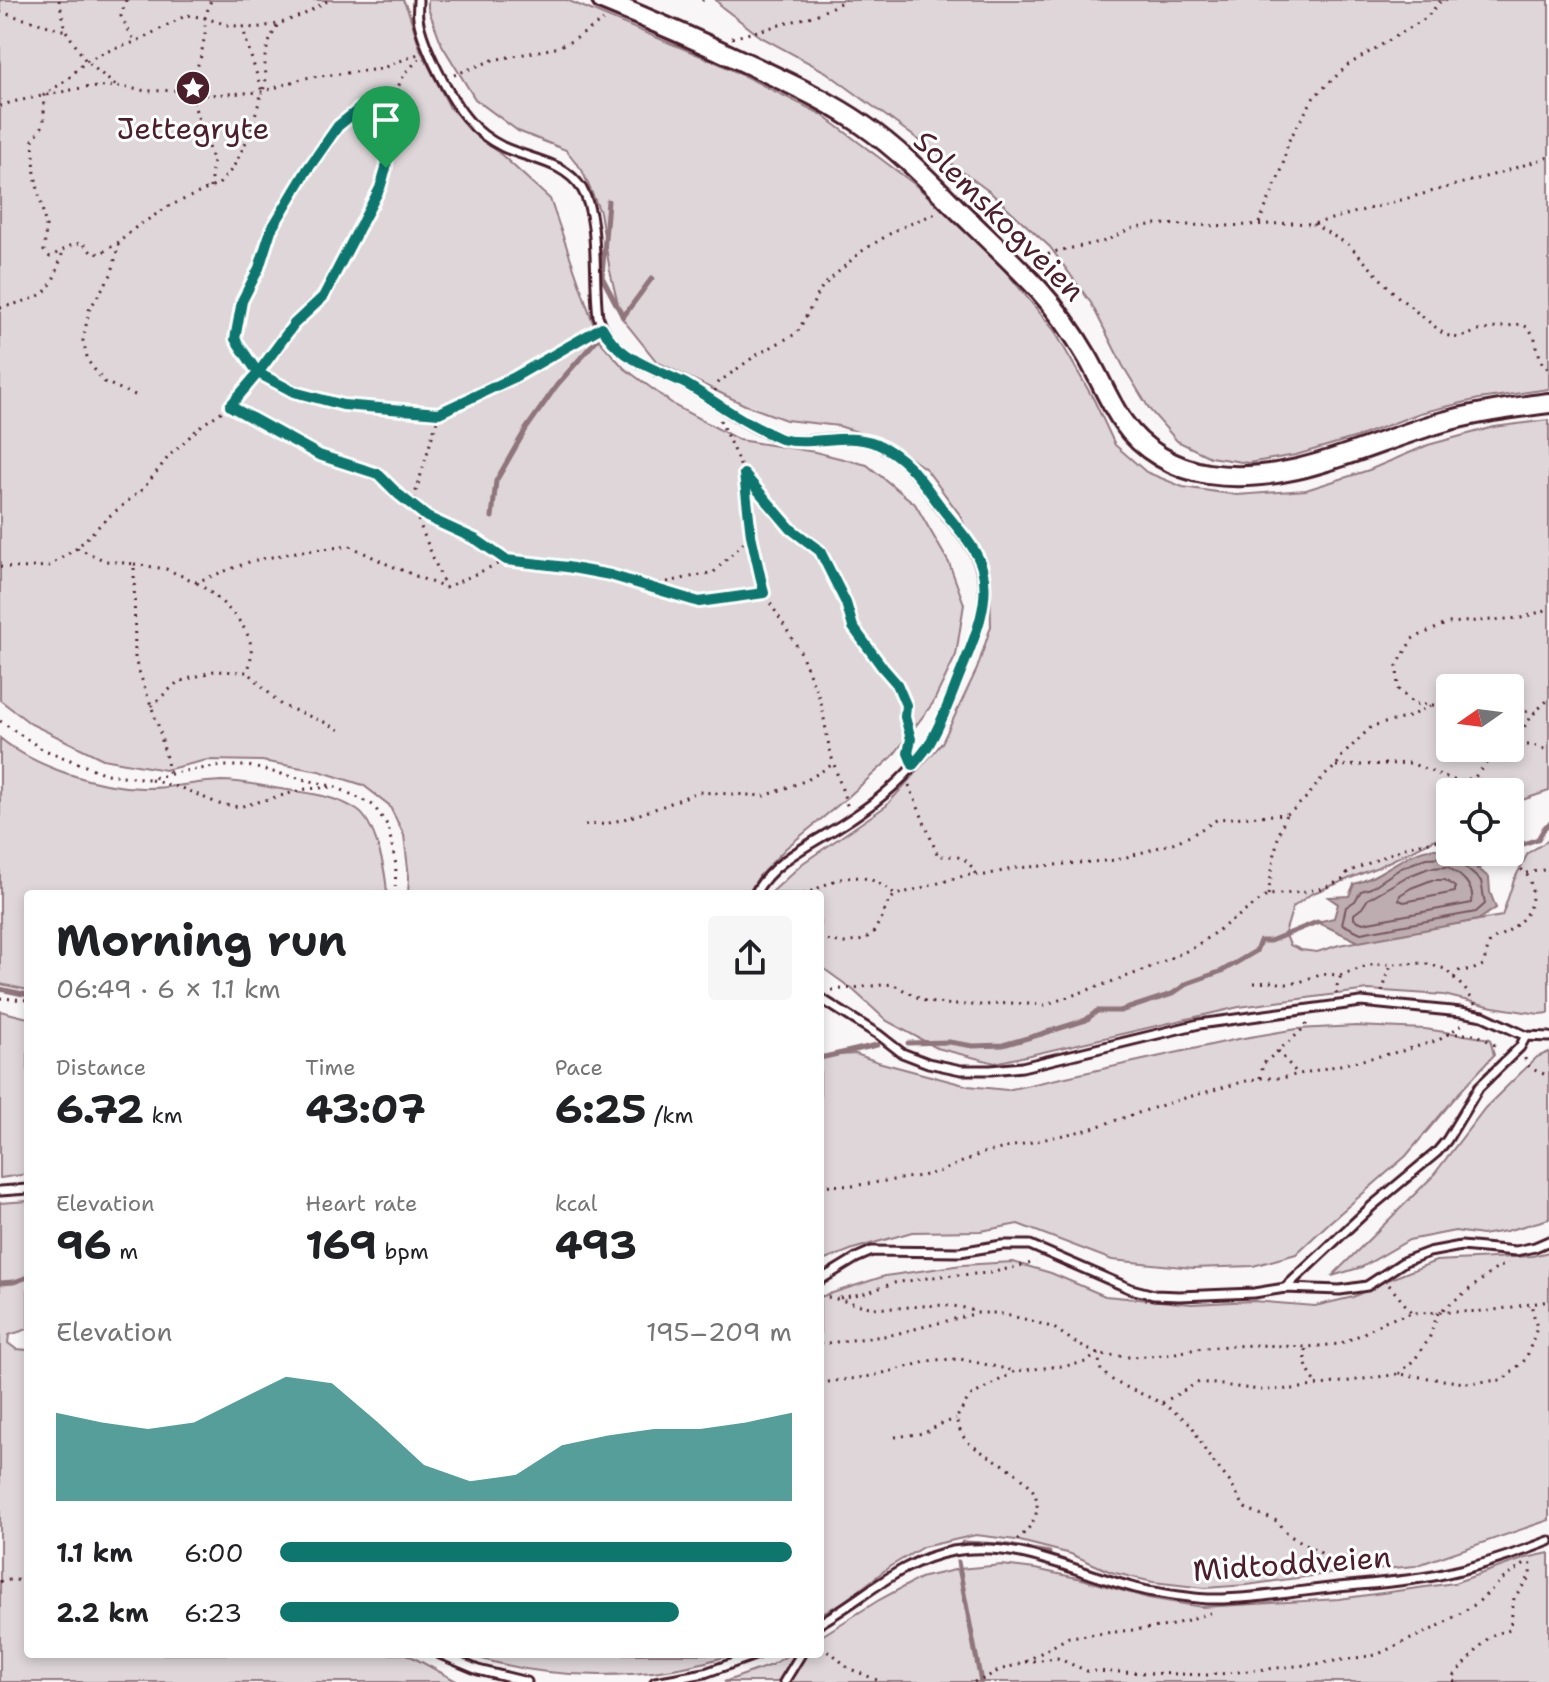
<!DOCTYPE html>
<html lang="en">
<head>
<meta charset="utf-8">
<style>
  :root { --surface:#fff; --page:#f6f6f6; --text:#202124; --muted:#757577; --accent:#0f766e }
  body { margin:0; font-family:"Shantell Sans",sans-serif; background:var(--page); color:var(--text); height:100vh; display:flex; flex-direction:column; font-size:30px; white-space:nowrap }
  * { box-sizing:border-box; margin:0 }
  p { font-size:26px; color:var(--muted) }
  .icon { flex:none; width:44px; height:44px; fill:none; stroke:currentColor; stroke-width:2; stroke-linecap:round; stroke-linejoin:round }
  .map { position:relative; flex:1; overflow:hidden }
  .side { position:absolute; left:24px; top:890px; width:800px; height:768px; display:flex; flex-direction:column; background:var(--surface); border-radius:8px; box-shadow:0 4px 12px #0003 }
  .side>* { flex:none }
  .needle { width:52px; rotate:256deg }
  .controls { position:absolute; left:1436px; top:674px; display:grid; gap:16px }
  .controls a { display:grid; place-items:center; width:88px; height:88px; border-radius:8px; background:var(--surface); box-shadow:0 4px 12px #0003; font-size:40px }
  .pin { position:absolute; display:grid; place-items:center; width:68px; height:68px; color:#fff; margin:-82px -34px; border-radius:50% 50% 50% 0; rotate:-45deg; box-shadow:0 0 8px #0007 }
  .pin .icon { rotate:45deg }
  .round { display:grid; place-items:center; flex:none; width:84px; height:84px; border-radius:8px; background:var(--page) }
  .headline { display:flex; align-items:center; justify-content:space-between; height:136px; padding:0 32px }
  h1 { font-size:44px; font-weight:700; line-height:60px }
  .metrics { display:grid; grid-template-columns:repeat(3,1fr); gap:12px; height:136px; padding:8px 32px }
  .metrics div { display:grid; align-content:center }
  .metrics b { font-size:40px; font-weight:700 }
  .metrics small { font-size:22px; font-weight:400 }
  .metrics p { font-size:22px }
  .chart { height:224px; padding:16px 32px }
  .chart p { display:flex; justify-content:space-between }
  .chart svg { width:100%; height:144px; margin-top:8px; fill:var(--accent); opacity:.7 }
  ul { padding:0 32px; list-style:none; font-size:26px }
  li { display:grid; grid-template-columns:128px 96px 1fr; align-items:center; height:60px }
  li i { height:20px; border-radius:10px; background:var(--accent) }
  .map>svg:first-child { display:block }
  .green { fill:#ded6d9; stroke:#947a82; stroke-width:2; fill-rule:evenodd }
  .water { fill:#bdadb0; stroke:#8f747b; stroke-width:2 }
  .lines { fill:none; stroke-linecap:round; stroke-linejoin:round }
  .shore { stroke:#785860; stroke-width:2 }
  .stream { stroke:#8f747b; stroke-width:5 }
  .service-casing { stroke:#4a1f2b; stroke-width:13 }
  .tertiary-casing { stroke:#4a1f2b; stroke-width:24 }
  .path { stroke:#4a1f2b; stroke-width:3; stroke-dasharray:2 6; stroke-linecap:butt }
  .service { stroke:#fff; stroke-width:7 }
  .tertiary { stroke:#fff; stroke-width:18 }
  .route-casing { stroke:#fff; stroke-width:16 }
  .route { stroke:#0f766e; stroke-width:10 }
  .labels { text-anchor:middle; stroke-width:6; stroke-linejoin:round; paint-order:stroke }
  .poi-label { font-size:30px; fill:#4a1f2b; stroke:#fff }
  .street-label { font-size:30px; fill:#4a1f2b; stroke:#fff }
</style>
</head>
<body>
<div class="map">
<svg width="1549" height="1682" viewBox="0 0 1549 1682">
  <rect width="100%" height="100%" fill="#f8f6f7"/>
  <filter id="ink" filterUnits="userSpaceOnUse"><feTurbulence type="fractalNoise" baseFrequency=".0125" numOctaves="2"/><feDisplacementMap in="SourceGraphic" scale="16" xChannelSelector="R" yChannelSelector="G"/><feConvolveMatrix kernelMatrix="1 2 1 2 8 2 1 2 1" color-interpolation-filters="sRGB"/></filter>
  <g filter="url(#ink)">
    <!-- green -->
    <g class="green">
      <polygon points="0,0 403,0 408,10 421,51 450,108 550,199 599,340 624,368 677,407 739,440 815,452 867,465 915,504 949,563 964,604 956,655 933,703 892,757 848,797 786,848 759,876 748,894 408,894 409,877 404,835 389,805 363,785 319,771 262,761 207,760 165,770 103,759 31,724 0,700"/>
      <path d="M428 0H567L720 64 821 114 913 183 989 251 1054 330 1094 400 1115 445 1146 472 1183 487 1237 495 1306 490 1369 470 1428 445 1494 427 1549 420V791L1510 804V792H1450V832L1378 867 1311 894 1293 907 1285 933 1290 945 1301 950 1317 952 1339 945 1408 932 1502 916 1514 880 1528 853 1549 840V1013L1539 1014 1493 1007 1444 995 1368 990 1239 1007 995 1063 937 1048 887 1021 852 989 820 966V894L771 893 803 863 886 806 942 743 977 669 991 626 990 584 960 515 926 469 885 441 839 426 786 420 745 405 657 362 621 317 610 271 600 212 582 170 566 150 518 131 475 99 442 45 428 8ZM1450 688H1510V748H1450Z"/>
      <polygon points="716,0 1549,0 1549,389 1479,399 1420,413 1357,437 1296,455 1248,463 1210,457 1177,441 1150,410 1123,366 1091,303 1050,247 990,192 826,72 761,37 722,7"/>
      <path d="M0 738C35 767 96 787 142 788 168 789 195 782 221 781 243 781 266 787 288 790 312 794 336 796 357 810 376 822 386 873 387 894H28V990L0 984Z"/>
      <polygon points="0,1011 28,1018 28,1174 0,1178"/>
      <polygon points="1356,1026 1425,1029 1490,1039 1494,1055 1459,1093 1406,1156 1330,1222 1296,1254 1253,1266 1193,1268 1112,1260 1018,1224 981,1231 912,1232 853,1249 820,1262 820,1056 856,1054 878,1062 968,1086 1007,1090 1238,1039 1297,1029"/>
      <polygon points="1549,1052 1549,1219 1506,1231 1482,1235 1455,1231 1409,1240 1362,1267 1332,1276 1432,1177 1485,1108 1537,1057"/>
      <polygon points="28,1201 28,1329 9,1335 8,1343 16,1349 28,1350 28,1654 407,1654 458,1682 0,1682 0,1203"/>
      <polygon points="1549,1252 1549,1520 1415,1566 1319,1575 1247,1585 1205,1588 1153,1582 1111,1572 1071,1554 1016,1540 976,1535 923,1547 889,1567 843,1603 820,1614 820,1297 885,1276 962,1265 1013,1262 1051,1273 1105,1296 1192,1304 1253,1301 1315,1306 1353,1297 1383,1282 1436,1261 1532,1256"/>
      <polygon points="1549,1553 1549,1682 724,1682 771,1665 790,1654 820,1654 820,1637 879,1600 920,1578 959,1569 1002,1565 1035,1569 1082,1579 1148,1598 1202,1607 1339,1599 1454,1583 1526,1558"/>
      <path d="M466 1654H733C650 1682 550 1682 466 1654Z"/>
    </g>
    <!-- water -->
    <path class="water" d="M1450 849V852H1460L1489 878 1490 892 1496 908 1478 920 1359 942 1317 922 1334 918 1338 904 1328 897 1349 896 1354 884C1379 878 1398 857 1424 850 1432 848 1442 850 1450 849Z"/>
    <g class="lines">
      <!-- shore -->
      <g class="shore">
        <polygon points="1453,857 1481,881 1485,904 1476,912 1361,933 1342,924 1346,907 1355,901 1361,891 1371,888 1401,868 1426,858"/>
        <path d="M1448 867C1462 876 1475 886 1472 903L1363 923 1354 919V914L1362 908 1368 899 1406 877 1429 868Z"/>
        <polygon points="1432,880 1445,880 1455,887 1455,892 1404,902 1399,900 1400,895 1411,888"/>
      </g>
      <!-- stream -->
      <g class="stream">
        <polyline points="608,201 602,277 623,317 652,278"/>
        <polyline points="492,517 496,481 526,429 557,385 599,337"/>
        <polyline points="1510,846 1517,846 1538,839 1545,827 1549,824"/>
        <polyline points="1478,868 1479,858 1493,852"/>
        <polyline points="0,989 28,995"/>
        <polyline points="908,1043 949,1042 973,1046 1003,1045 1038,1035 1086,1020 1097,1011 1120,1011 1172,994 1188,983 1222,971 1256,951 1260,941 1270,941 1317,922"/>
        <polyline points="820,1058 877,1045"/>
        <polyline points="0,1283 14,1282 28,1277"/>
        <polyline points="963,1543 1003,1545 1049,1553"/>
        <polyline points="958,1562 981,1682"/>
      </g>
      <!-- service casing -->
      <g class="service-casing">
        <g id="service">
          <path d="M418 0C418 6 417 12 418 18 422 45 451 101 469 121 478 132 491 141 503 147 531 160 564 161 582 189 600 219 593 280 598 316 603 330 609 340 621 350 639 366 664 373 685 384 716 401 744 426 779 438 804 446 831 435 857 439 899 445 919 478 942 510 964 538 985 555 984 594 983 620 972 645 962 669 952 695 943 722 928 746 909 776 878 801 849 820 817 842 773 859 755 894"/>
          <polyline points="820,998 879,1035 902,1053 928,1063 961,1070 991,1070 1022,1067 1199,1024 1361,1002 1461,1012 1483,1016 1526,1036 1549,1037"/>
          <polyline points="0,1191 28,1189"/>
          <polyline points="820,1280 856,1258 872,1251 960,1252 1002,1245 1030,1245 1131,1289 1154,1295 1179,1296 1254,1293 1285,1288 1340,1290 1367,1286 1405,1261 1429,1252 1461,1246 1516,1251 1535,1247 1549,1241"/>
          <polyline points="1285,1288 1372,1206 1437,1152 1447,1140 1479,1087 1520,1047 1526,1036"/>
          <path d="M820 1623C864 1598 901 1560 953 1551 1024 1539 1081 1577 1148 1591 1168 1594 1188 1598 1208 1599 1248 1600 1290 1592 1330 1588 1366 1584 1403 1582 1439 1575 1477 1567 1513 1555 1549 1541"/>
          <polyline points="440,1654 478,1670 527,1682"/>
          <polyline points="655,1682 705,1673 758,1654"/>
          <polyline points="784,1682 801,1654"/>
        </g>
      </g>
      <!-- tertiary casing -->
      <g class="tertiary-casing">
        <path id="tertiary" d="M602 0C654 21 706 44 757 68 793 85 830 102 863 125 898 149 927 179 957 209 985 236 1013 262 1039 290 1058 311 1074 334 1088 358 1100 379 1109 402 1123 422 1142 450 1175 469 1208 474 1289 486 1362 446 1436 424 1473 413 1511 408 1549 403"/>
      </g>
      <!-- path -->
      <g class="path">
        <polyline points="59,0 66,31 86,61 116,86"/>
        <polyline points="126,0 121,16 135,42"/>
        <polyline points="702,1 703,0"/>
        <polyline points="0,12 66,31"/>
        <path d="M243 26C247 48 256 70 262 92 269 79 264 70 265 57 267 45 272 35 278 24"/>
        <polyline points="732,38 816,15 846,0"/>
        <polyline points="454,75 493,60 555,48 574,40 603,20"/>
        <polyline points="0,106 12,102 81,88 116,86 146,91 189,90 207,95 262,92 304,78 380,69 418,54"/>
        <polyline points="391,109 359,109 338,126 307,170 271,230 259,268 242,301 235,339 258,373 294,392 343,405 439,413 513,378 592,333"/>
        <polyline points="210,188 213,162 189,90 201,56 205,34 205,18 211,0"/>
        <polyline points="1259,223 1282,169 1288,142 1314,97 1348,65 1426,18 1440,2 1447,0"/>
        <polyline points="1313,224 1349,245 1396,295 1445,335 1459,338 1478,331 1520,324 1529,328 1535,339 1541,361 1549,370"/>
        <polyline points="119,242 100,254 91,252 83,243 73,244 50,257 44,251 46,227 35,175 33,140 44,124 44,95 68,79 86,61 105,52 135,42 187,15 205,18 228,25 254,28 278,24 303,15 329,0"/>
        <polyline points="1034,262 1053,252 1105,241 1130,229 1155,224 1226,226 1292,223 1313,224 1496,174 1549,157"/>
        <path d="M0 308C46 295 49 299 63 251"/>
        <polyline points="715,391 719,382 755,356 797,333 822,287 859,253 896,230 936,213"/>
        <polyline points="135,395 104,382 88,361 83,341 89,310 112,273 119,242 135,228 169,206 219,184 233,168 249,136 262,92"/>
        <polyline points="230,406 319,455 378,474 398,494 427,517 477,540 506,560"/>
        <polyline points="439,413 412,505 445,587"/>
        <polyline points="720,420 744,474 751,535 764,593 800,651 821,702 830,752 848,808"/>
        <polyline points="744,474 791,529 820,551 846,603 853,627 900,689 906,705 905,717 911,739 908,752"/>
        <polyline points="77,548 106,561 134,564 135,660 159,728 170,775"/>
        <polyline points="134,564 166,569 196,582 252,561 296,552 350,546 387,564 445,588 506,560 567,567 610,575 644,587 714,572 751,535"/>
        <polyline points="0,567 22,568 49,566 77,548 107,518 143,489 169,456 202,425 230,406 258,373 294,324 323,297 380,188 386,168 393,97 405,73 420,58"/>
        <path d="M197 583C216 595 248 623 251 646 252 656 250 663 248 672"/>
        <polyline points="648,588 699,602 764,593"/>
        <polyline points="151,706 178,682 214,671 248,672 281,705 329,724 341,731"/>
        <polyline points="1450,706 1414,704 1398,689 1397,666 1412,639 1448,623 1521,618 1549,609"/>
        <polyline points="1510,710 1535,712"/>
        <polyline points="0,721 42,749 106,774 149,779 184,771 223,766 248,766 336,787 373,805 388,826 396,865 395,894"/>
        <polyline points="1511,745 1533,745 1549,751"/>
        <polyline points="1510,746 1535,712 1549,699"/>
        <polyline points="1336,766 1410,763 1459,782 1475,777 1487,762 1507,748"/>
        <polyline points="151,780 184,789 219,804 239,807 306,789 333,787"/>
        <path d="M909 785 938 856C958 856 967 855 976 875"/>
        <polyline points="585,825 606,824 634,816 666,805 698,792 765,796 807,780 835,763"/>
        <polyline points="1526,873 1549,869"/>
        <path d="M803 894C814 891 823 885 834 881 859 873 876 878 895 895"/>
        <polyline points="1268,895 1277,841 1286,814"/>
        <polyline points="820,939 844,943 864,940 873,933 881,919 889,901 895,895 910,891 967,875 985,875 1016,868 1117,860 1170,844 1190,836 1218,819 1286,814 1294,809 1308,796 1322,778 1336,766 1342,756 1372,726 1406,718 1432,705"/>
        <path d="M1454 978 1460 970H1472L1483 965 1490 941C1512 930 1534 917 1532 890 1531 883 1529 876 1524 872 1517 864 1507 858 1499 852"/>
        <polyline points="1254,983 1271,982 1287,984 1300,982 1320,974 1341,975 1370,965 1424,963 1445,969 1465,989 1475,1004"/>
        <polyline points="832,990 892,984 927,1002 955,1005 985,1005 1013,1003 1045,1005 1142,971 1193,948 1268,895 1304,892 1326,887 1342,880 1348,872 1409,846 1450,838"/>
        <polyline points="1382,992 1391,965"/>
        <polyline points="1336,994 1337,986 1341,975"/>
        <polyline points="0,998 28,1000"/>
        <polyline points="1448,1034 1476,1034 1500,1048"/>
        <polyline points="1278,1051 1296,1072"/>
        <path d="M1525 1058C1526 1069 1540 1072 1549 1076"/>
        <polyline points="1260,1078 1263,1064 1300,1032 1308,1022"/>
        <polyline points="820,1185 852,1186 927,1175 944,1170 983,1153 1086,1130 1178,1100 1242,1082 1260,1078 1282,1078 1402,1051 1439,1040 1463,1024"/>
        <polyline points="1389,1285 1412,1313"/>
        <path d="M820 1296C839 1298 858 1306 877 1308 910 1310 948 1298 978 1313"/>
        <polyline points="840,1298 865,1293 894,1283 941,1276 990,1273 1036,1262"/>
        <polyline points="820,1344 891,1335 978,1313 997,1313 1029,1320 1054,1328 1079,1345 1098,1354 1129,1357 1166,1355 1196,1349 1227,1346 1259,1345 1307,1347 1339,1344 1360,1335 1385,1321 1412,1313 1488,1311 1549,1301"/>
        <path d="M1306 1349C1303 1365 1309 1373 1318 1385"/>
        <polyline points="1399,1374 1415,1359 1429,1339 1438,1313 1496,1269 1508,1263"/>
        <polyline points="820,1383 872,1376 933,1360 960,1359 1016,1371"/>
        <polyline points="1162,1403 1191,1424 1207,1454 1229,1481 1245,1508 1277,1521 1290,1536 1310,1546 1327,1557 1347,1575"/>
        <polyline points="895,1437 924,1433 941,1424 956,1419"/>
        <path d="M1017 1540C1029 1529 1038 1519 1037 1503 1034 1473 988 1460 968 1442 961 1436 959 1427 956 1419L969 1397 1016 1371 1071 1365 1086 1362 1098 1354 1101 1371 1115 1382 1162 1403 1199 1382 1260 1390 1293 1389 1399 1374 1465 1383 1503 1380 1526 1359 1537 1328 1531 1304"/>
        <path d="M0 1582C9 1578 19 1582 28 1579"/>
        <polyline points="820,1648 834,1655 848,1668 882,1682"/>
        <polyline points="1025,1662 1057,1658 1087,1671 1209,1675 1315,1664 1376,1655 1437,1627 1476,1604 1504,1578 1528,1562"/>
        <polyline points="974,1682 981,1680 1000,1670 1025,1662 1069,1637 1169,1626 1213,1612"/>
        <polyline points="1455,1682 1452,1678 1490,1636 1510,1629 1514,1598 1530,1576 1531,1560"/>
      </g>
      <!-- service -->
      <use href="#service" class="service"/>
      <!-- tertiary -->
      <use href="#tertiary" class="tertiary"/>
    </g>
  </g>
  <g class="lines" filter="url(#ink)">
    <!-- route casing -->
    <g class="route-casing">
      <path id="route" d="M386 168 380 188 323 297 294 324 258 373 230 406 319 455 378 474 398 494 427 517 477 540 506 560 567 567 610 575 699 602 764 593 751 535 744 474 791 529 820 551 846 603 853 627 883 668 897 684 906 705 905 717 911 739 908 753 913 765C918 759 924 752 928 746 941 725 949 702 958 679 971 646 992 604 982 568 975 544 955 526 941 507 922 482 907 457 877 444 845 431 813 447 781 439 775 437 769 433 764 431 736 418 712 399 686 384 666 374 644 367 626 354 616 347 608 338 602 327L513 378 439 413 343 405 294 392 258 373 235 339 242 301 259 268 271 230 307 170 338 126 359 109H391L386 168"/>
    </g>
    <!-- route -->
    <use href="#route" class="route"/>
  </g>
  <!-- icons -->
  <defs>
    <g id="sight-disc" transform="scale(1.8)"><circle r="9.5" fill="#4a1f2b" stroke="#fff"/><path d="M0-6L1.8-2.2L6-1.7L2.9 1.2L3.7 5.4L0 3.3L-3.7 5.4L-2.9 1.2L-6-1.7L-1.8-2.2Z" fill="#fff"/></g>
  </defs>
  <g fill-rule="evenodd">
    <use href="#sight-disc" x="193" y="88"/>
  </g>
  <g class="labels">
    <!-- poi labels -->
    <g class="poi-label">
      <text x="193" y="139">Jettegryte</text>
    </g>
    <!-- street labels -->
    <g class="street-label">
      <text transform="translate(999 216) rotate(45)" y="10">Solemskogveien</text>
      <text transform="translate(1292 1564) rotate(-4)" y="10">Midtoddveien</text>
    </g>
  </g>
</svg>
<div class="controls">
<a><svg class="needle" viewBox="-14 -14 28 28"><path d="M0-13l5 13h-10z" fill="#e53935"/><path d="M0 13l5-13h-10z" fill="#757577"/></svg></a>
<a><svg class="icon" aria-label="locate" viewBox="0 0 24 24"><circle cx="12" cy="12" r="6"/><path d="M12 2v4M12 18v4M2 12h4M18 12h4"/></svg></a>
</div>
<div class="pin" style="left:386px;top:168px;background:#1e9e55"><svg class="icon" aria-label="arrive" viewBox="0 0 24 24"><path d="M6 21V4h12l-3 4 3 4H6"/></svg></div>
<section class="side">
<div class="headline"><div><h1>Morning run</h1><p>06:49 · 6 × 1.1 km</p></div><a class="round"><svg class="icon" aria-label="share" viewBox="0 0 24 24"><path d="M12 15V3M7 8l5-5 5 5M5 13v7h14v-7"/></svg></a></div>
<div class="metrics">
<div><p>Distance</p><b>6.72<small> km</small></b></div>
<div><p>Time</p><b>43:07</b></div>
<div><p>Pace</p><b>6:25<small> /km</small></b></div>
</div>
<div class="metrics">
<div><p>Elevation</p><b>96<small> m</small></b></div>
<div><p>Heart rate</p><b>169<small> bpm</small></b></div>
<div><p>kcal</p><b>493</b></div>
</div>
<div class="chart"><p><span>Elevation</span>195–209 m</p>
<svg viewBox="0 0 160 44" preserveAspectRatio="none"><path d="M0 44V17L10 20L20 22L30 20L40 13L50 6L60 8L70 20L80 33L90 38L100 36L110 27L120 24L130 22L140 22L150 20L160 17V44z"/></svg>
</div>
<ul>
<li><b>1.1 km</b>6:00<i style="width:100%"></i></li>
<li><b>2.2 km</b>6:23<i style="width:78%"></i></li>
</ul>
</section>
</div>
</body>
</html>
